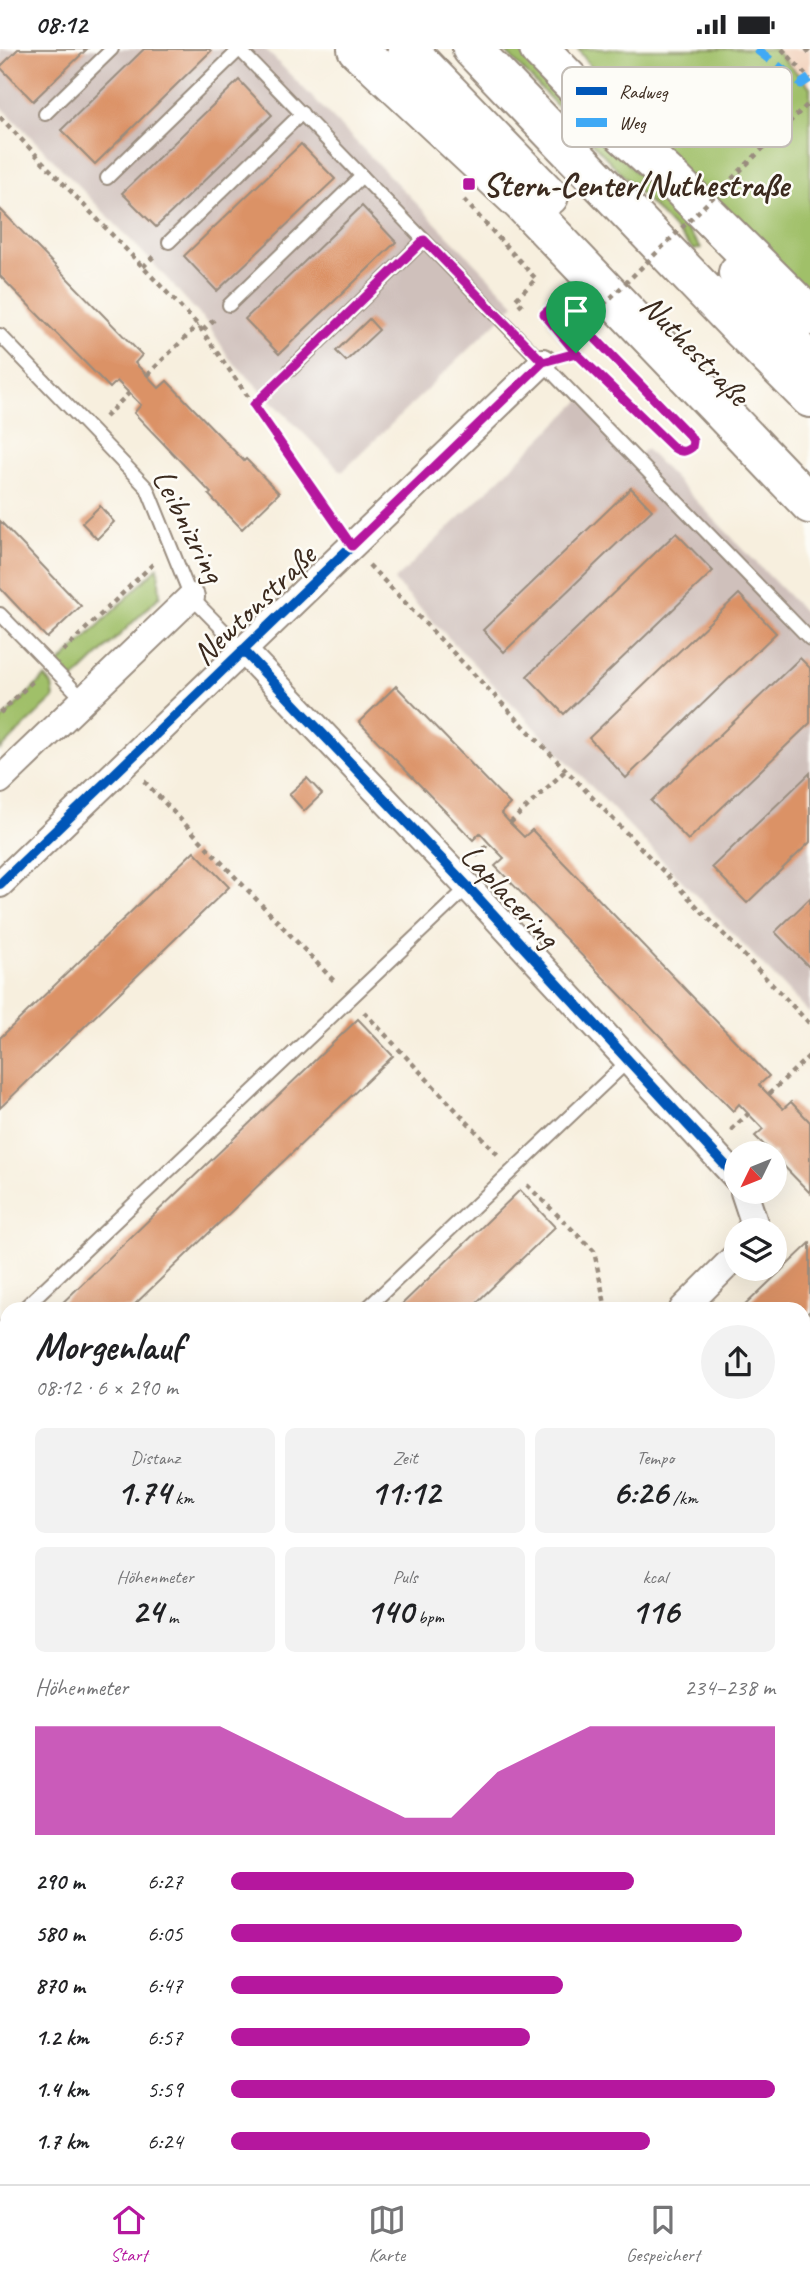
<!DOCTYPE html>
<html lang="de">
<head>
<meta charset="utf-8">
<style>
  :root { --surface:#fff; --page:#f2f2f2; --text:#202124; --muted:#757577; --line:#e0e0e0; --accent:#b5179e }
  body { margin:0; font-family:Caveat,sans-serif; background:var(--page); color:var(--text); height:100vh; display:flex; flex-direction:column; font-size:26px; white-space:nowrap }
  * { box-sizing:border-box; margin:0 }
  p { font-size:23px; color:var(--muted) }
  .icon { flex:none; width:38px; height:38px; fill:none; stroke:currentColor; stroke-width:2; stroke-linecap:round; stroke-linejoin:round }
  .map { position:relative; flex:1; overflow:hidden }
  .details { position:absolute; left:0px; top:1253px; width:810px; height:882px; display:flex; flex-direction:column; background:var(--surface); border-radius:21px 21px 0 0; box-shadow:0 7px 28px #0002 }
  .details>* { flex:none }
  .needle { width:46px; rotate:227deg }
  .tools { position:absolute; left:724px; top:1092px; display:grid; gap:14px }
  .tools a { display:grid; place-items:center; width:63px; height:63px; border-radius:50%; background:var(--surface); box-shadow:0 7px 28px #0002; font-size:35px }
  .pin { position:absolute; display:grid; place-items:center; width:60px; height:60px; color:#fff; margin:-72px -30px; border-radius:50% 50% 50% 0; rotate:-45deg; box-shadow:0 0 7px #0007 }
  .pin .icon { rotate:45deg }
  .round { display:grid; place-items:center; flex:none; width:74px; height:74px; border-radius:37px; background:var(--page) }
  .summary { display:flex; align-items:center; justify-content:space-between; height:119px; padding:0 35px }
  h1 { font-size:38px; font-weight:600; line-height:52px }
  .metrics { display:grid; grid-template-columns:repeat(3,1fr); gap:10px; height:119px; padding:7px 35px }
  .metrics div { display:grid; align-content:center; border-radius:10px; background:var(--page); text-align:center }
  .metrics b { font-size:35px; font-weight:600 }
  .metrics small { font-size:19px; font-weight:400 }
  .metrics p { font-size:19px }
  .chart { height:196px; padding:14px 35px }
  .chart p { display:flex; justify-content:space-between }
  .chart svg { width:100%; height:126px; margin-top:7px; fill:var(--accent); opacity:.7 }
  ul { padding:0 35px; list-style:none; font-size:23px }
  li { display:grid; grid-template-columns:112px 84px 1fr; align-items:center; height:52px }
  li i { height:18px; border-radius:9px; background:var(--accent) }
  .status { display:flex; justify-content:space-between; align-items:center; height:49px; padding:0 35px; background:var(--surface); direction:ltr }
  .status svg { height:19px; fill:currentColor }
  .dock { display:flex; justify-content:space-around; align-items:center; height:98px; border-top:2px solid var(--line); background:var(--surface); font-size:19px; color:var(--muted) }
  .dock a { display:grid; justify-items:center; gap:4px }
  .dock .on { color:var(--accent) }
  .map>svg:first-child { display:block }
  .built { fill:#f3d4bf }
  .industrial { fill:#cfc0bb }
  .green { fill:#a0c069; stroke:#6e7544; stroke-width:2 }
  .building { fill:#db9266 }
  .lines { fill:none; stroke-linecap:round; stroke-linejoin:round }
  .lane-casing { stroke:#998c7e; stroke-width:16 }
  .street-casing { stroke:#998c7e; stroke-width:30 }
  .secondary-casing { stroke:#998c7e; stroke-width:40 }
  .highway-casing { stroke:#998c7e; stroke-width:42 }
  .path { stroke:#998c7e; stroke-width:4.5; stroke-dasharray:5 5; stroke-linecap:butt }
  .lane { stroke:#fff; stroke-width:12 }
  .street { stroke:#fff; stroke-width:26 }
  .secondary { stroke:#fff; stroke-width:37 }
  .highway { stroke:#fff; stroke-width:38 }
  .tram { stroke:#3b2a1e; stroke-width:2 }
  .path-bridge { stroke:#998c7e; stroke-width:4.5; stroke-dasharray:5 5; stroke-linecap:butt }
  .quiet { stroke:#3fa9f5; stroke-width:9; stroke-dasharray:18 9; stroke-linecap:butt }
  .cycleway-casing { stroke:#fdfcf7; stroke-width:15 }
  .cycleway { stroke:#0057b8; stroke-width:10 }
  .route-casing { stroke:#fff; stroke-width:14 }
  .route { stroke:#b5179e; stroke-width:9 }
  .poi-dot { fill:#b5179e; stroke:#fdfcf7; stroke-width:2.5 }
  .labels { text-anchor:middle; stroke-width:5; stroke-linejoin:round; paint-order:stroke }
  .poi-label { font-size:33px; font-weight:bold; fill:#3b2a1e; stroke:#fdfcf7; text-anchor:start }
  .street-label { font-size:33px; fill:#3b2a1e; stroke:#fdfcf7 }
  .key { fill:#fdfcf7; stroke:#c3bdb6; stroke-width:2 }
  .key-label { font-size:19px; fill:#3b2a1e }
</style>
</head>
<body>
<div class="status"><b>08:12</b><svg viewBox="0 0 49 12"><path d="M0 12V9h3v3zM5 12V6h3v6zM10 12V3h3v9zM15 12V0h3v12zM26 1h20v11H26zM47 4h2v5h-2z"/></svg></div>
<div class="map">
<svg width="810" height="2135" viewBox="0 0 810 2135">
  <rect width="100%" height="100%" fill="#fdfcf7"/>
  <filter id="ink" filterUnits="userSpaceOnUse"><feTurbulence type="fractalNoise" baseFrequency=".0143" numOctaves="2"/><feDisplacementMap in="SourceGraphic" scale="14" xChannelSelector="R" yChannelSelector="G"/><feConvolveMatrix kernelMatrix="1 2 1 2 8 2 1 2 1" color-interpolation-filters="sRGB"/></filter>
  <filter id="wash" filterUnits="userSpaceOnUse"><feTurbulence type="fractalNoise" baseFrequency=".00686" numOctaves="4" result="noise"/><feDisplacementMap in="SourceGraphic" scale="28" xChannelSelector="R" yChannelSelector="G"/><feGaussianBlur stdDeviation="1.57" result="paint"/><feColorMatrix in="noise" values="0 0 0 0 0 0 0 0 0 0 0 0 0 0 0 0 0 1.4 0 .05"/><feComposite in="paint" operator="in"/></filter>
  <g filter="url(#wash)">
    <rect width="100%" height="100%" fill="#f7efde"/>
    <!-- built -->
    <g class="built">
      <polygon points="736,0 810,0 810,60"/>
      <polygon points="810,1613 810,1759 803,1752 803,1620"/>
      <polygon points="0,2035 7,2043 7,2128 0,2134"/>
    </g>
    <!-- industrial -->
    <g class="industrial">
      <polygon points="0,0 265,0 515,255 342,423 229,309 208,275 152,213 0,56"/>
      <polygon points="581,351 636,408 646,400 810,569 810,965 394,532"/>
    </g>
    <!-- green -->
    <g class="green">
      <polygon points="503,0 519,0 671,160 701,199 694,201"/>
      <polygon points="578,0 774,0 810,38 810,255 618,56"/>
      <polygon points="158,518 160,547 73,631 58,616"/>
      <polygon points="45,628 52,636 54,649 0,701 0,672"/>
    </g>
    <g id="blocks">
      <!-- building -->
      <g class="building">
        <polygon points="18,0 87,0 33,52 0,18"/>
        <polygon points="144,0 209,0 211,2 95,115 61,81"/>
        <polygon points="239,31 272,66 156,178 122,144"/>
        <polygon points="301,95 335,130 217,242 184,207"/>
        <polygon points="362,157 396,193 279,305 245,270"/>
        <polygon points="0,160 142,306 135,314 159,339 167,332 244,412 246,410 279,444 242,480 209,446 211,444 134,364 141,356 117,332 110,339 0,227"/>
        <polygon points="369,270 379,281 346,312 336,302"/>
        <polygon points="631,439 652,461 504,603 483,581"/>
        <polygon points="100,457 114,473 97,490 82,474"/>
        <polygon points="0,472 81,557 47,589 0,539"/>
        <polygon points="676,484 713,522 564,665 527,627"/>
        <polygon points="739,545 776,584 626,729 589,689"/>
        <polygon points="800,609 810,619 810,674 688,791 651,752"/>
        <polygon points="396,637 510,755 501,764 510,774 524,788 532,781 769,1027 759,1036 783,1060 791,1053 810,1073 810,1144 775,1108 775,1104 772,1104 755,1087 763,1080 739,1055 733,1062 495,817 504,809 489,794 480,784 473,791 359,673"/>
        <polygon points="810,724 810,793 747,854 712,818"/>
        <polygon points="307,729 322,745 304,762 289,745"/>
        <polygon points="194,802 229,838 0,1059 0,989"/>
        <polygon points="810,849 810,919 775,883"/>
        <polygon points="358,970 393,1007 215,1178 130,1260 56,1260"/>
        <polygon points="520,1141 555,1178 507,1224 470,1260 397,1260"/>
        <polygon points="810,1194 810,1262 803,1268 803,1260 741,1260"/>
        <polygon points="7,1308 7,1378 0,1385 0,1314"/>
        <polygon points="0,1672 7,1680 7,1751 0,1744"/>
        <polygon points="803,1790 810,1798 810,1815 803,1821"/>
        <polygon points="810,2012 810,2058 803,2054 803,2025"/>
        <polygon points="365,2128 456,2128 448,2135 371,2135"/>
      </g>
    </g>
  </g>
  <g filter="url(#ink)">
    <use href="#blocks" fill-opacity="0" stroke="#998c7e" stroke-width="2"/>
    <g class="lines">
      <!-- lane casing -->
      <g class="lane-casing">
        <g id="lane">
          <polyline points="239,0 810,590"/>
          <polyline points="45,65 112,0"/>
          <polyline points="107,129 240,0"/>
          <polyline points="169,193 302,64"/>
          <polyline points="229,256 362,127"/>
          <polyline points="0,286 147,439 191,548 243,601"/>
          <polyline points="290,321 424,191"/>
          <polyline points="0,565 84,651"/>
          <polyline points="23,1260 468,838"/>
          <polyline points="366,1260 628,1012"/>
          <polyline points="0,1282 7,1275"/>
          <polyline points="803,2118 810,2114"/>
          <polyline points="501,2128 508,2135"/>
        </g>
      </g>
      <!-- street casing -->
      <g class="street-casing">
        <g id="street">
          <polyline points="243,601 468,838 737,1129"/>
          <polyline points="0,731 191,548"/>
          <polyline points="0,835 543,313"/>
          <polyline points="744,1143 754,1173 750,1181"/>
          <polyline points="683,1260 737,1206"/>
          <polyline points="0,1502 7,1509"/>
        </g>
      </g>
      <!-- secondary casing -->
      <g class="secondary-casing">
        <g id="secondary">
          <polyline points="803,1478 810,1472"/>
          <polyline points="803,1551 810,1545"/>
          <polyline points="0,1855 7,1862"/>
          <polyline points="0,1996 7,2004"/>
          <polyline points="83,2135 90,2128"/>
          <polyline points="152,2135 160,2128"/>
        </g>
      </g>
      <!-- highway casing -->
      <g class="highway-casing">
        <g id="highway">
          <polyline points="357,0 522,154 810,455"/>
          <polyline points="407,0 549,147"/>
          <polyline points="472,0 741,280 810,349"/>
          <polyline points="539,0 612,75 670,128 810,267"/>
          <polyline points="738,224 799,303 810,336"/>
        </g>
      </g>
      <!-- path -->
      <g class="path">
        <polyline points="782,0 810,30"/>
        <polyline points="806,0 810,4"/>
        <polyline points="0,68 198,276 336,474"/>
        <polyline points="464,151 536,230 516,250 522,257"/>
        <polyline points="143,218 156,205"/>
        <polyline points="203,281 216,269"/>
        <path d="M568 307 576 304 674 399C682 404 685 403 692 398L693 392 690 387 559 252 544 265 576 304"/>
        <polyline points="147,326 198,276"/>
        <polyline points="254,356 277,334"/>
        <polyline points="105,368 129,344"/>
        <polyline points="369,516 810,975"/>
        <polyline points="63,602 155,513"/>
        <polyline points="0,664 35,630"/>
        <polyline points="144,732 336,934"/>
        <polyline points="510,774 566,721"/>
        <polyline points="476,807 489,794"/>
        <polyline points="364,963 499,1107"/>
        <polyline points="769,1045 810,1006"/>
        <polyline points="731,1081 748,1065"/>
        <polyline points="527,1136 594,1202 606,1260"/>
        <polyline points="803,1434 810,1427"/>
        <polyline points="0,1786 7,1780"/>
        <polyline points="0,2077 7,2070"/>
        <polyline points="32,2133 34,2128"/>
      </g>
      <!-- lane -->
      <use href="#lane" class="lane"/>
      <!-- street -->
      <use href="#street" class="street"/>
      <!-- secondary -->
      <use href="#secondary" class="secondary"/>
      <!-- highway -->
      <use href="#highway" class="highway"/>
      <!-- tram -->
      <g class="tram">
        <polyline points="0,1905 7,1912"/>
        <polyline points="0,1929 7,1937"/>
        <polyline points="157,2128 161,2135"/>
        <polyline points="176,2128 179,2135"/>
      </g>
      <!-- path-bridge -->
      <polyline class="path-bridge" points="582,277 810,53"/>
      <!-- quiet -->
      <polyline class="quiet" points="756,0 801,35 810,29"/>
      <!-- cycleway casing -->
      <g class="cycleway-casing">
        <g id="cycleway">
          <polyline points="243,601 468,838 737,1129"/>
          <polyline points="0,835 543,313"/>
        </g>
      </g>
      <!-- cycleway -->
      <use href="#cycleway" class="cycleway"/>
    </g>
  </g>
  <g class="lines" filter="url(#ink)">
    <!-- route casing -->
    <g class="route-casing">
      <path id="route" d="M576 304 543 313 352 497 254 356 424 191 543 313 576 304 674 399C682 404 685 403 692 398L693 392 690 387 559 252 544 265 576 304"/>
    </g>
    <!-- route -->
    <use href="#route" class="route"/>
  </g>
  <!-- markers -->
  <rect class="poi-dot" x="462" y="128" width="14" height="14" rx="3.5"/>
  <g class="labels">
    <!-- poi labels -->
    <g class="poi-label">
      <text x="483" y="147">Stern-Center/Nuthestraße</text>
    </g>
    <!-- street labels -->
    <g class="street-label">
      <text transform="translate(696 300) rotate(46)" y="12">Nuthestraße</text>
      <text transform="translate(190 476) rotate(63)" y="12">Leibnizring</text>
      <text transform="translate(253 555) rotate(-44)" y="12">Newtonstraße</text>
      <text transform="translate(511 846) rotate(47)" y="12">Laplacering</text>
    </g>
  </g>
  <!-- legend -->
  <rect x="562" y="18" width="230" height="80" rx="10" class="key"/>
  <rect x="576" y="38" width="31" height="8" fill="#0057b8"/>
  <rect x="576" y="69" width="31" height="9" fill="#3fa9f5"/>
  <g class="key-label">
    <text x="619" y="49">Radweg</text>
    <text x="619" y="80">Weg</text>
  </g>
</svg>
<div class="tools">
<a><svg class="needle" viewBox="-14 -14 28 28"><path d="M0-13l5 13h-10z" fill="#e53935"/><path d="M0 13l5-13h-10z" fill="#757577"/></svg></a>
<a><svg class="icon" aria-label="layers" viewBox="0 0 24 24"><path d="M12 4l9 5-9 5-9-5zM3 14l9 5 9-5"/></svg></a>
</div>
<div class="pin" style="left:576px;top:304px;background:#1e9e55"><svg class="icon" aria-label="arrive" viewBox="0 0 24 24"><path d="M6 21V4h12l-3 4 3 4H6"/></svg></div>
<section class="details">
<div class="summary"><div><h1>Morgenlauf</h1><p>08:12 · 6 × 290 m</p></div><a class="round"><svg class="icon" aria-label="share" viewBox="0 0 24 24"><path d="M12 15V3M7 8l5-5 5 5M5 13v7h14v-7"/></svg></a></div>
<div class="metrics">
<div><p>Distanz</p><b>1.74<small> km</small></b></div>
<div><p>Zeit</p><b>11:12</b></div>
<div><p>Tempo</p><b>6:26<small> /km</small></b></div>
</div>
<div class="metrics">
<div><p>Höhenmeter</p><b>24<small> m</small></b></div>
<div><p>Puls</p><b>140<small> bpm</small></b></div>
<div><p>kcal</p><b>116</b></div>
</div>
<div class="chart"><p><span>Höhenmeter</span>234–238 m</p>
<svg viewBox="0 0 160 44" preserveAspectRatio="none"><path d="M0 44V6L10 6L20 6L30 6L40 6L50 14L60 22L70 30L80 38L90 38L100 22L110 14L120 6L130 6L140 6L150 6L160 6V44z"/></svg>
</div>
<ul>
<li><b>290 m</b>6:27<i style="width:74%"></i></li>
<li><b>580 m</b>6:05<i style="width:94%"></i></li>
<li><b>870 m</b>6:47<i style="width:61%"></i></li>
<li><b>1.2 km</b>6:57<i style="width:55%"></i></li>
<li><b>1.4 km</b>5:59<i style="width:100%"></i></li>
<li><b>1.7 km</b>6:24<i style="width:77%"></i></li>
</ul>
</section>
</div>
<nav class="dock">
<a class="on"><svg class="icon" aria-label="home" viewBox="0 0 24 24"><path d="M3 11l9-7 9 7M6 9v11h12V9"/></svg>Start</a>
<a><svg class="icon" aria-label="map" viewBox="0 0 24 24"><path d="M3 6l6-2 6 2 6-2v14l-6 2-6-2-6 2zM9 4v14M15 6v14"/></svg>Karte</a>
<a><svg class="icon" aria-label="saved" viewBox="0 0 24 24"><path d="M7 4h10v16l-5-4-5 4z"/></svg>Gespeichert</a>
</nav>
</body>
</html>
